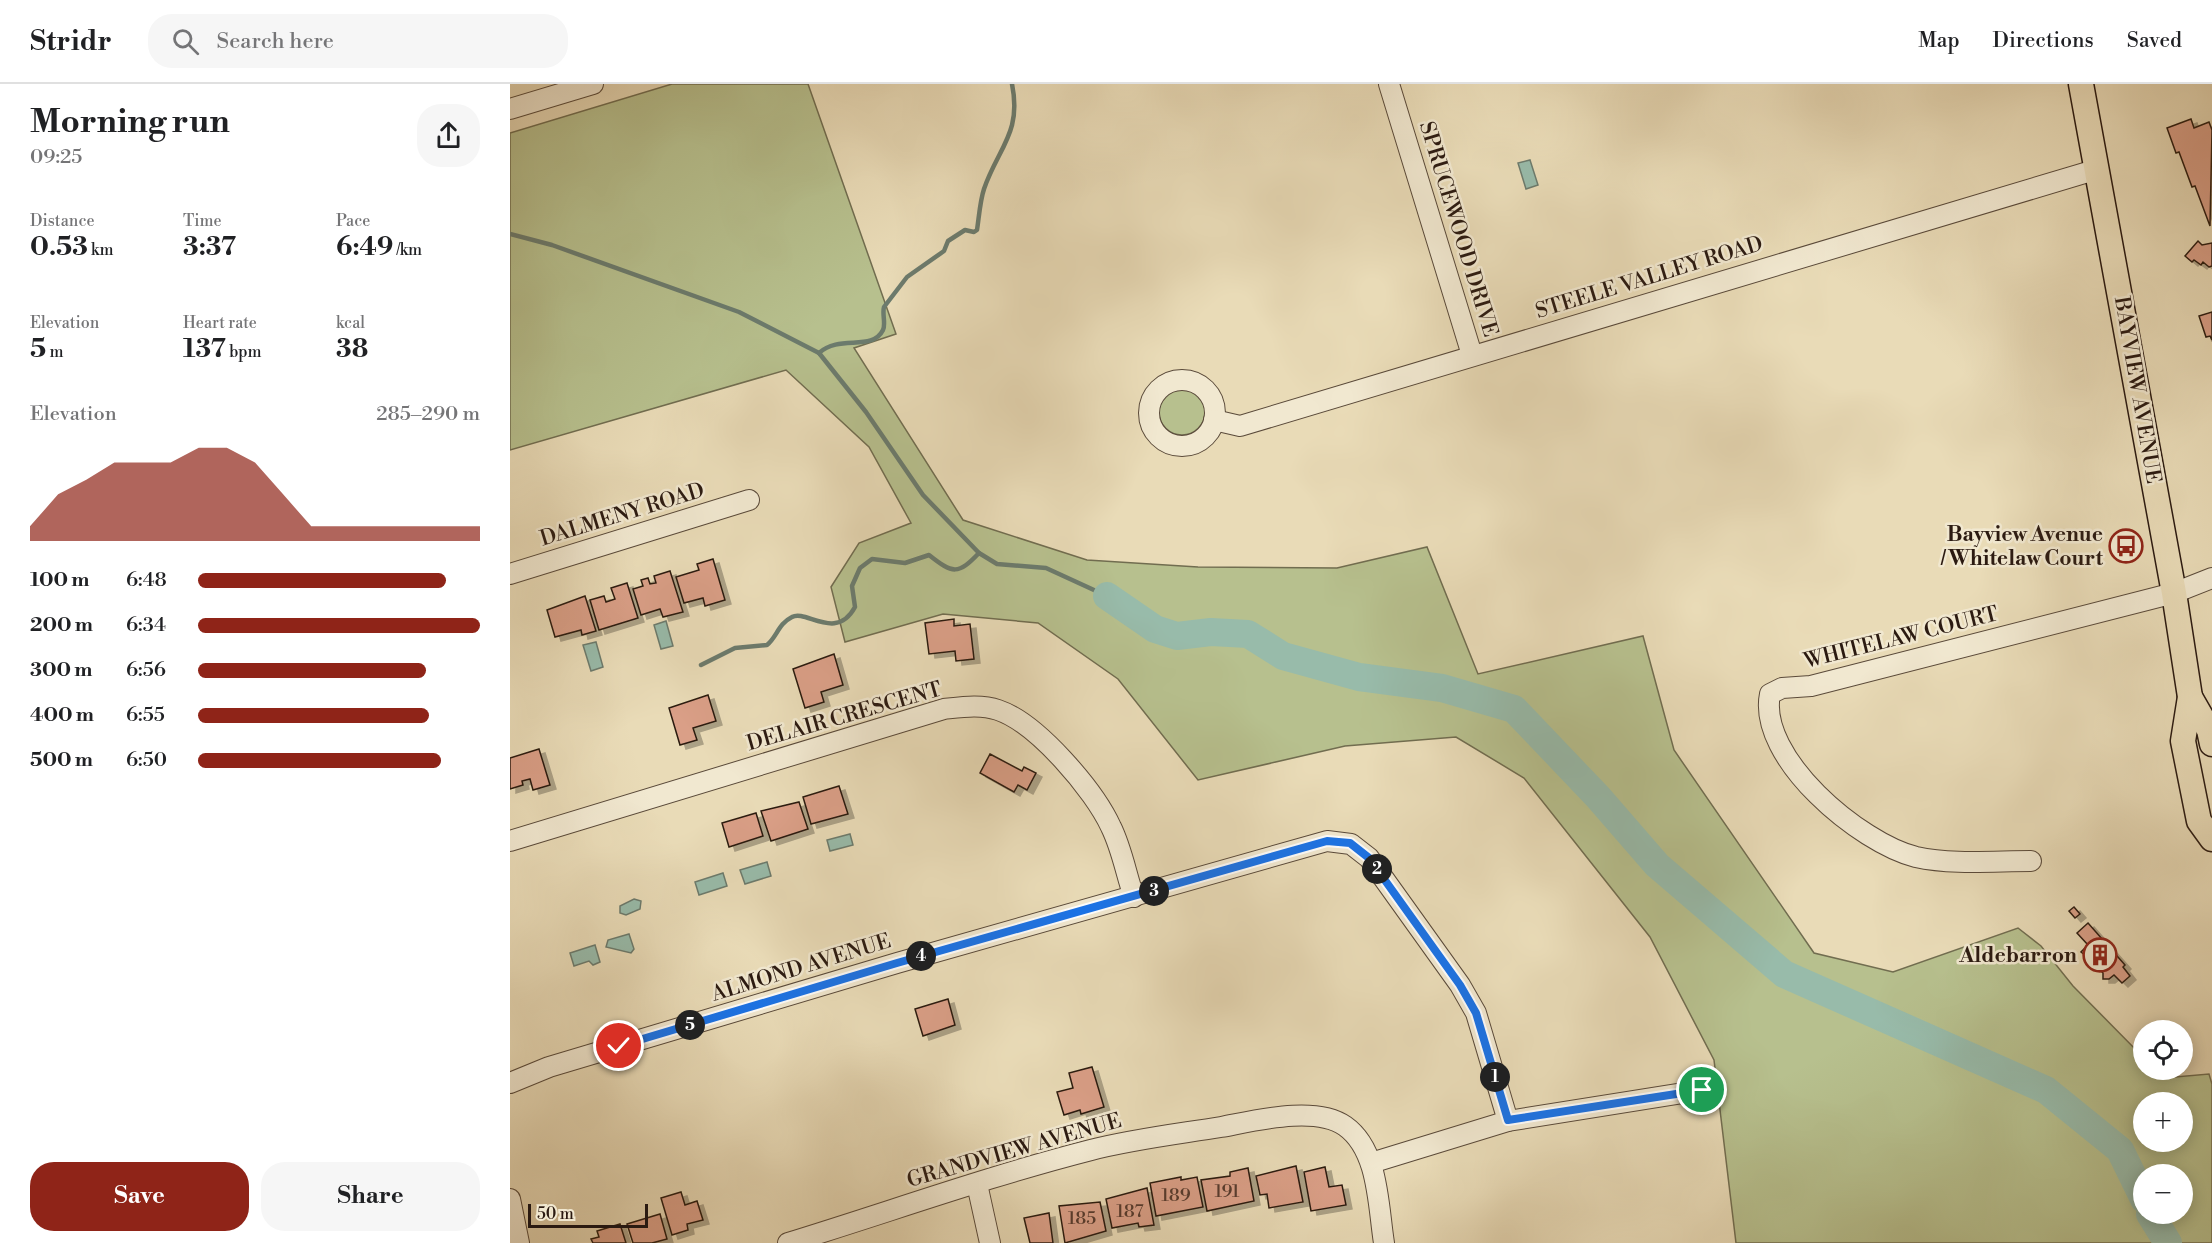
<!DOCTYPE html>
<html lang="en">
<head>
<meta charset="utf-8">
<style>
  :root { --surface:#fff; --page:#f6f6f6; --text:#202124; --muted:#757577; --line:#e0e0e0; --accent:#8f2418 }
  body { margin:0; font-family:"Libre Bodoni",serif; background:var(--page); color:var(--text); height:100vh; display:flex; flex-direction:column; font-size:22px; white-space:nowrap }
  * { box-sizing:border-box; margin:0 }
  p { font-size:20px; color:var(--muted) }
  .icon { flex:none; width:33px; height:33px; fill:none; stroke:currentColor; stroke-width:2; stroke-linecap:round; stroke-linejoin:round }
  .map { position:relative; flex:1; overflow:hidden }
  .panel { display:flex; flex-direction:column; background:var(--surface); width:510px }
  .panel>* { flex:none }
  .tools { position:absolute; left:1623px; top:936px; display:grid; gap:12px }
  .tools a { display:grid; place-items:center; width:60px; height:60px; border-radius:50%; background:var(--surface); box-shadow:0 3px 15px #0003; font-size:30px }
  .scale { position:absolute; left:18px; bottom:15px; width:120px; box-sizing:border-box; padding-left:6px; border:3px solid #2b1a11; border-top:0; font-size:16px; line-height:21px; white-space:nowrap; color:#2b1a11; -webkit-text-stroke:4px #f1e8d0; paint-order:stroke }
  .pin { position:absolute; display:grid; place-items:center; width:51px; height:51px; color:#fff; margin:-26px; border:3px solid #fff; border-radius:50%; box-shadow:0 2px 6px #0007 }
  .km { position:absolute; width:30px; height:30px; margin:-15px; border-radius:50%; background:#222; color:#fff; font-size:16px; line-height:30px; text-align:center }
  .round { display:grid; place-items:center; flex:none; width:63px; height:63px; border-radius:24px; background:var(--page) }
  .summary { display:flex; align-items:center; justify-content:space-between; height:102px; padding:0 30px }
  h1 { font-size:33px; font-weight:800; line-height:45px }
  .metrics { display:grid; grid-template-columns:repeat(3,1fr); gap:9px; height:102px; padding:6px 30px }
  .metrics div { display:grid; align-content:center }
  .metrics b { font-size:26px; font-weight:800 }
  .metrics small { font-size:16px; font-weight:400 }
  .metrics p { font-size:16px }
  .chart { height:168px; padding:12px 30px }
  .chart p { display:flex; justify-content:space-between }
  .chart svg { width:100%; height:108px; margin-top:6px; fill:var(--accent); opacity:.7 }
  .cta { display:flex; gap:12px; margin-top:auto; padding:12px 30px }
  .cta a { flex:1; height:69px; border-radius:24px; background:var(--accent); color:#fff; font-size:24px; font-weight:800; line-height:69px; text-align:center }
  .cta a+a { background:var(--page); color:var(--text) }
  ul { padding:0 30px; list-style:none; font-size:20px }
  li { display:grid; grid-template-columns:96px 72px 1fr; align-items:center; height:45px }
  li i { height:15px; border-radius:8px; background:var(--accent) }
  header { display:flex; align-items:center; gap:36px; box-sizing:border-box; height:84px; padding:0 30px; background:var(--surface); border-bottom:2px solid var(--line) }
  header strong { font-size:28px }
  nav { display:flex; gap:33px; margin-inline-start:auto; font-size:21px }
  .search { width:420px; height:54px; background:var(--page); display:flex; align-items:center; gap:15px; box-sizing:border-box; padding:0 21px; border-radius:24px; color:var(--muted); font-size:22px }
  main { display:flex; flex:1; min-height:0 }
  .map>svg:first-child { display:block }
  .green { fill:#b7c08e; stroke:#716d50; stroke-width:1.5; fill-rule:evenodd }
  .water { fill:#98bbaa; stroke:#6c7b6d; stroke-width:1.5 }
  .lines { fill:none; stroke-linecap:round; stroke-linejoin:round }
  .stream { stroke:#6c7b6d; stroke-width:4.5 }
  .river { stroke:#98bbaa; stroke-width:28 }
  .building { fill:#da9f87; stroke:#2b1a11; stroke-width:1.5; filter:url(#shadow) }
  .minor-casing { stroke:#5a4a3a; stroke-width:22 }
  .major-casing { stroke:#2b1a11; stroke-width:27 }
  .minor { stroke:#f1e8d0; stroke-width:20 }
  .major { stroke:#e9dbb7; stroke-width:24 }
  .route-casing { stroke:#fff; stroke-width:12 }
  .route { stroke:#1a73e8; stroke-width:8 }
  .labels { text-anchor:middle; stroke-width:5; stroke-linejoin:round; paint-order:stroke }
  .number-label { font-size:18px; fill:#573b2e }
  .street-label { font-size:21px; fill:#2b1a11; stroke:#f1e8d0 }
  .poi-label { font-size:21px; font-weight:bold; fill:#2b1a11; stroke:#f1e8d0; text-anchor:end }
</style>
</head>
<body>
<header>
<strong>Stridr</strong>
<div class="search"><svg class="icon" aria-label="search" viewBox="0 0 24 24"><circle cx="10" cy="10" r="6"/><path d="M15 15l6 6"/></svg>Search here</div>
<nav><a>Map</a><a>Directions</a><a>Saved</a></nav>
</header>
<main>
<section class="panel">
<div class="summary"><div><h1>Morning run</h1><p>09:25</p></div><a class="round"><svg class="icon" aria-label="share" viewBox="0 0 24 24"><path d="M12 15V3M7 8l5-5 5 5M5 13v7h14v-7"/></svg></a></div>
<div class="metrics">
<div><p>Distance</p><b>0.53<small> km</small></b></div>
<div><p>Time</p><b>3:37</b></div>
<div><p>Pace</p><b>6:49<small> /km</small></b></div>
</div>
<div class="metrics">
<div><p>Elevation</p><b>5<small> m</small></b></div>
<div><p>Heart rate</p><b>137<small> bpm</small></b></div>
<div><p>kcal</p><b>38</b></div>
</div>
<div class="chart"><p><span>Elevation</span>285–290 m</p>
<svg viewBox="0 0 160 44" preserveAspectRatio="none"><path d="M0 44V38L10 25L20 19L30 12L40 12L50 12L60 6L70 6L80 12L90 25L100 38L110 38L120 38L130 38L140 38L150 38L160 38V44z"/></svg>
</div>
<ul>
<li><b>100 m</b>6:48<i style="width:88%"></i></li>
<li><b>200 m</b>6:34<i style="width:100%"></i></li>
<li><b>300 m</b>6:56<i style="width:81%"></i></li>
<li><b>400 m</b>6:55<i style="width:82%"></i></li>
<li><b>500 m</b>6:50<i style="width:86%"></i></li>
</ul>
<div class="cta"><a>Save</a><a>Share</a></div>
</section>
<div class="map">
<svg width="1702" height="1159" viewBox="0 0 1702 1159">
  <defs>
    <filter id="shadow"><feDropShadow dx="6" dy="4" stdDeviation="0" flood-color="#0004"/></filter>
  </defs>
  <rect width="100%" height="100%" fill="#e9dbb7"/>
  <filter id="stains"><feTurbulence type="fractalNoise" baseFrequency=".00333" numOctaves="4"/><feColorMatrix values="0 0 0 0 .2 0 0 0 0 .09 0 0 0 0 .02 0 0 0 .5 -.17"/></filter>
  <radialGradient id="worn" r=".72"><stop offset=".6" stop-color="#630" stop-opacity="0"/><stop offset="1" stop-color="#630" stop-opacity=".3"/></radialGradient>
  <!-- green -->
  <g class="green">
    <path d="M162 0H298L386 250 344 264 453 436 577 476 688 483 827 484 917 463 968 590 1133 552 1164 666 1304 869 1383 888 1508 844 1531 862 1563 902 1633 973 1634 986H1646L1654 994 1699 990 1702 1000V1159H1226L1204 976 1140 853 1014 694 946 653 835 662 688 696 608 595 528 539 433 530 335 558 321 503 349 459 401 439 359 363 276 286 0 366V49ZM1634 1018H1672V1058H1634ZM1634 1090H1672V1130H1634Z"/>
    <circle cx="672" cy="328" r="23"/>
  </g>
  <!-- water -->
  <g class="water">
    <polygon points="1020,76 1028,101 1016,105 1008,79"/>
    <polygon points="156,537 163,562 151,565 144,541"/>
    <polygon points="86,558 93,583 81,587 73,561"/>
    <polygon points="340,750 343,761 320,767 317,756"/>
    <polygon points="257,778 261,792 235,800 230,786"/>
    <polygon points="213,789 217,802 189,811 185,798"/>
    <polygon points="124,815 131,817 130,825 116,831 110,829 110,822"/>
    <polygon points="119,850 124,865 121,869 96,863 98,856"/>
    <polygon points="85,861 90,878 83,881 79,877 64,882 60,869"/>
  </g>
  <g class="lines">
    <!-- stream -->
    <g class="stream">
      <polyline points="0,150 42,161 229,228 309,269 356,328 413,411 469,469"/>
      <path d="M309 269C330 250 362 268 373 246 376 240 372 230 374 223L397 193 434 167 438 157 455 146 464 148 467 146C469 133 470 117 474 105 488 64 512 49 502 0"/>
      <path d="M191 581 225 564 257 561C267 553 268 540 282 533 296 525 326 558 345 523L342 502 350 484 362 475 395 479 419 471C443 490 448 491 469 469L487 480 536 484 597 512"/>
    </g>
    <!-- river -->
    <g class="river">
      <polyline points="597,512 645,545 667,552 701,548 738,550 773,572 849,593 932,604 1004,625 1088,713 1147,781 1274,890 1536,1006 1610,1066 1634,1115"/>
      <polyline points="1640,1130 1658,1159"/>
    </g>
  </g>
  <!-- building -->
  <g class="building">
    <polygon points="1681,35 1684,44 1699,38 1702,46 1700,142 1685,102 1682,103 1669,68 1666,69 1657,44"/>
    <polygon points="1688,157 1692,161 1702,159 1702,182 1699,183 1693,178 1691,181 1684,176 1682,178 1675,172"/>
    <polygon points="1702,228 1702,256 1700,252 1696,253 1689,232"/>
    <polygon points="203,475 215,516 195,522 193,514 174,519 166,493 189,486 187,480"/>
    <polygon points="160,487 173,528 153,533 150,525 131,531 123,505 133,502 131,496 138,494 140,500 146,499 144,492"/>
    <polygon points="117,499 128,534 89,546 80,516 94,512 96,518 105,515 101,504"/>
    <polygon points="75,512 86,547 72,551 71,546 45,553 37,526"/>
    <polygon points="444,535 444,542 460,540 464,575 446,577 445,567 419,570 415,539"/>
    <polygon points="324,570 333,601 311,608 314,618 295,624 283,585"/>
    <polygon points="198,611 206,637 183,644 187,656 170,661 159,624"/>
    <polygon points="29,665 40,701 23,706 20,695 12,697 13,701 0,705 0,674"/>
    <polygon points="480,670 512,687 514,683 526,689 517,706 508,701 504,708 470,689"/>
    <polygon points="329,702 338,730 301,740 293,713"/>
    <polygon points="289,718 298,745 261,757 251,727"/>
    <polygon points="246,729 253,752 219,763 212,739"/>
    <polygon points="1564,823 1570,830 1565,834 1559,827"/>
    <polygon points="1578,839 1615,881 1613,883 1620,892 1612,899 1604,891 1599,895 1593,895 1593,889 1587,883 1582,883 1582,877 1571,868 1578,861 1567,849"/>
    <polygon points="438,915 445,941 413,952 405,925"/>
    <polygon points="582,983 594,1023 571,1030 570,1026 554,1031 547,1008 563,1004 559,989"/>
    <polygon points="786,1082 793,1118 759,1124 757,1110 750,1111 746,1092"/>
    <polygon points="815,1083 819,1103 832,1101 836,1121 801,1127 794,1088"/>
    <polygon points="738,1084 744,1117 697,1127 691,1096 720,1092 720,1088"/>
    <polygon points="671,1093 671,1096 687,1093 693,1123 646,1132 640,1099"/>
    <polygon points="637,1104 644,1141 629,1143 628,1139 602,1144 596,1115"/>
    <polygon points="171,1108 175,1121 187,1117 193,1136 177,1140 178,1146 162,1151 151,1114"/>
    <polygon points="590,1118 596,1147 555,1159 549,1122"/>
    <polygon points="539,1129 543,1159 520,1159 514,1134"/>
    <polygon points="150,1130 157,1155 142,1159 123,1159 117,1140"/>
    <polygon points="110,1140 116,1159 83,1159 81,1155 89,1153 87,1147"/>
  </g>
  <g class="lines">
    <!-- minor casing -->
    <g class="minor-casing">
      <g id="minor">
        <polyline points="879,0 962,271"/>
        <polyline points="0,25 83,0"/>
        <circle cx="672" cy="329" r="33"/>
        <polyline points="704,336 730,342 1588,85"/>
        <polyline points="0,490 239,416"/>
        <path d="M0 757 434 625C452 623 471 620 488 626 527 639 584 706 601 743 612 765 616 790 624 813"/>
        <path d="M1521 777C1484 777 1442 781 1406 773 1350 759 1247 674 1260 610L1272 604 1301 602 1664 509 1702 494"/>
        <polyline points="0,999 39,983 387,879 817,757 841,760 859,774 950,901 966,929 998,1037"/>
        <polyline points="861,1079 998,1037 1192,1006"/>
        <polyline points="467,1100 480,1159"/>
        <polyline points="0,1115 9,1159"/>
        <path d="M278 1159C379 1128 479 1092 581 1066 624 1055 668 1050 711 1043 744 1037 805 1021 835 1042 869 1066 868 1122 874 1159"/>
      </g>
    </g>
    <!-- major casing -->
    <g class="major-casing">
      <g id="major">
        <polyline points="1571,0 1664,509 1680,613 1673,657 1689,737 1702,755"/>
        <polyline points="1680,613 1699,646 1702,660"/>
      </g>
    </g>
    <!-- minor -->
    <use href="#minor" class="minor"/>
    <!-- major -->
    <use href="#major" class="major"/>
  </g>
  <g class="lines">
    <!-- route casing -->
    <g class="route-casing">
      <polyline id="route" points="109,962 387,879 817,757 840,759 859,774 950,901 966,929 998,1036 1192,1006"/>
    </g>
    <!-- route -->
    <use href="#route" class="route"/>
  </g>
  <!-- icons -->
  <defs>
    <g id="bus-ring" transform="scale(1.725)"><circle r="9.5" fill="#f1e8d0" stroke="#8f2418" stroke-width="1.5"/><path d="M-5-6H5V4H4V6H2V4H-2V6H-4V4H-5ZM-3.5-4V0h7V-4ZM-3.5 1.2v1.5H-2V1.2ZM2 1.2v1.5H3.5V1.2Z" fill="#8f2418"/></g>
    <g id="building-ring" transform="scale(1.725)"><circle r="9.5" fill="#f1e8d0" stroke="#8f2418" stroke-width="1.5"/><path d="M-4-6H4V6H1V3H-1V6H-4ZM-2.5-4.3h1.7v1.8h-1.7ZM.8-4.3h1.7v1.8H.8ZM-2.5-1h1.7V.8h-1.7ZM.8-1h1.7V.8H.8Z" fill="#8f2418"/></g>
  </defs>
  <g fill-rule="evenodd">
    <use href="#bus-ring" x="1616" y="462"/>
    <use href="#building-ring" x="1590" y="871"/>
  </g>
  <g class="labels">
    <!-- number labels -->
    <g class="number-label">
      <text x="717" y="1113">191</text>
      <text x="666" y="1117">189</text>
      <text x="620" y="1133">187</text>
      <text x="572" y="1140">185</text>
    </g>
    <!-- street labels -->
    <g class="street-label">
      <text transform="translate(949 145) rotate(73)" y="7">SPRUCEWOOD DRIVE</text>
      <text transform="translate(1139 193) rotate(-17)" y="7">STEELE VALLEY ROAD</text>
      <text transform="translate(1628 306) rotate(80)" y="7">BAYVIEW AVENUE</text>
      <text transform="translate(112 430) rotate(-17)" y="7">DALMENY ROAD</text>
      <text transform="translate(1391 553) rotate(-14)" y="7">WHITELAW COURT</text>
      <text transform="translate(334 632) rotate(-16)" y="7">DELAIR CRESCENT</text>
      <text transform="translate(291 883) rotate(-17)" y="7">ALMOND AVENUE</text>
      <text transform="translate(504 1066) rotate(-16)" y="7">GRANDVIEW AVENUE</text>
    </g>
    <!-- poi labels -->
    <g class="poi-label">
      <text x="1593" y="457">Bayview Avenue<tspan x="1593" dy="24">/ Whitelaw Court</tspan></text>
      <text x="1567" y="878">Aldebarron</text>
    </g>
  </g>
  <rect width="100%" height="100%" filter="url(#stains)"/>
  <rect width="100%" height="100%" fill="url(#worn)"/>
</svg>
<div class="tools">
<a><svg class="icon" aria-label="locate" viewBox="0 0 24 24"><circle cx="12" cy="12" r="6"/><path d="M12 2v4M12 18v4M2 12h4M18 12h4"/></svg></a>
<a>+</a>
<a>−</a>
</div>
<div class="scale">50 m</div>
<div class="pin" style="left:1192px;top:1006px;background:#1e9e55"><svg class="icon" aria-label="arrive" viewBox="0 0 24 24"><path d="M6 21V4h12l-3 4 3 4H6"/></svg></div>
<div class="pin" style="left:109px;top:962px;background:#d93025"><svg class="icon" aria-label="check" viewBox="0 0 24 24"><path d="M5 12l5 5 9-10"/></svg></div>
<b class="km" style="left:985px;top:993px">1</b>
<b class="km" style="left:867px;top:785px">2</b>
<b class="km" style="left:644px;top:807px">3</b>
<b class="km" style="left:411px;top:872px">4</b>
<b class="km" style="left:180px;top:941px">5</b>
</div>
</main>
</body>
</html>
